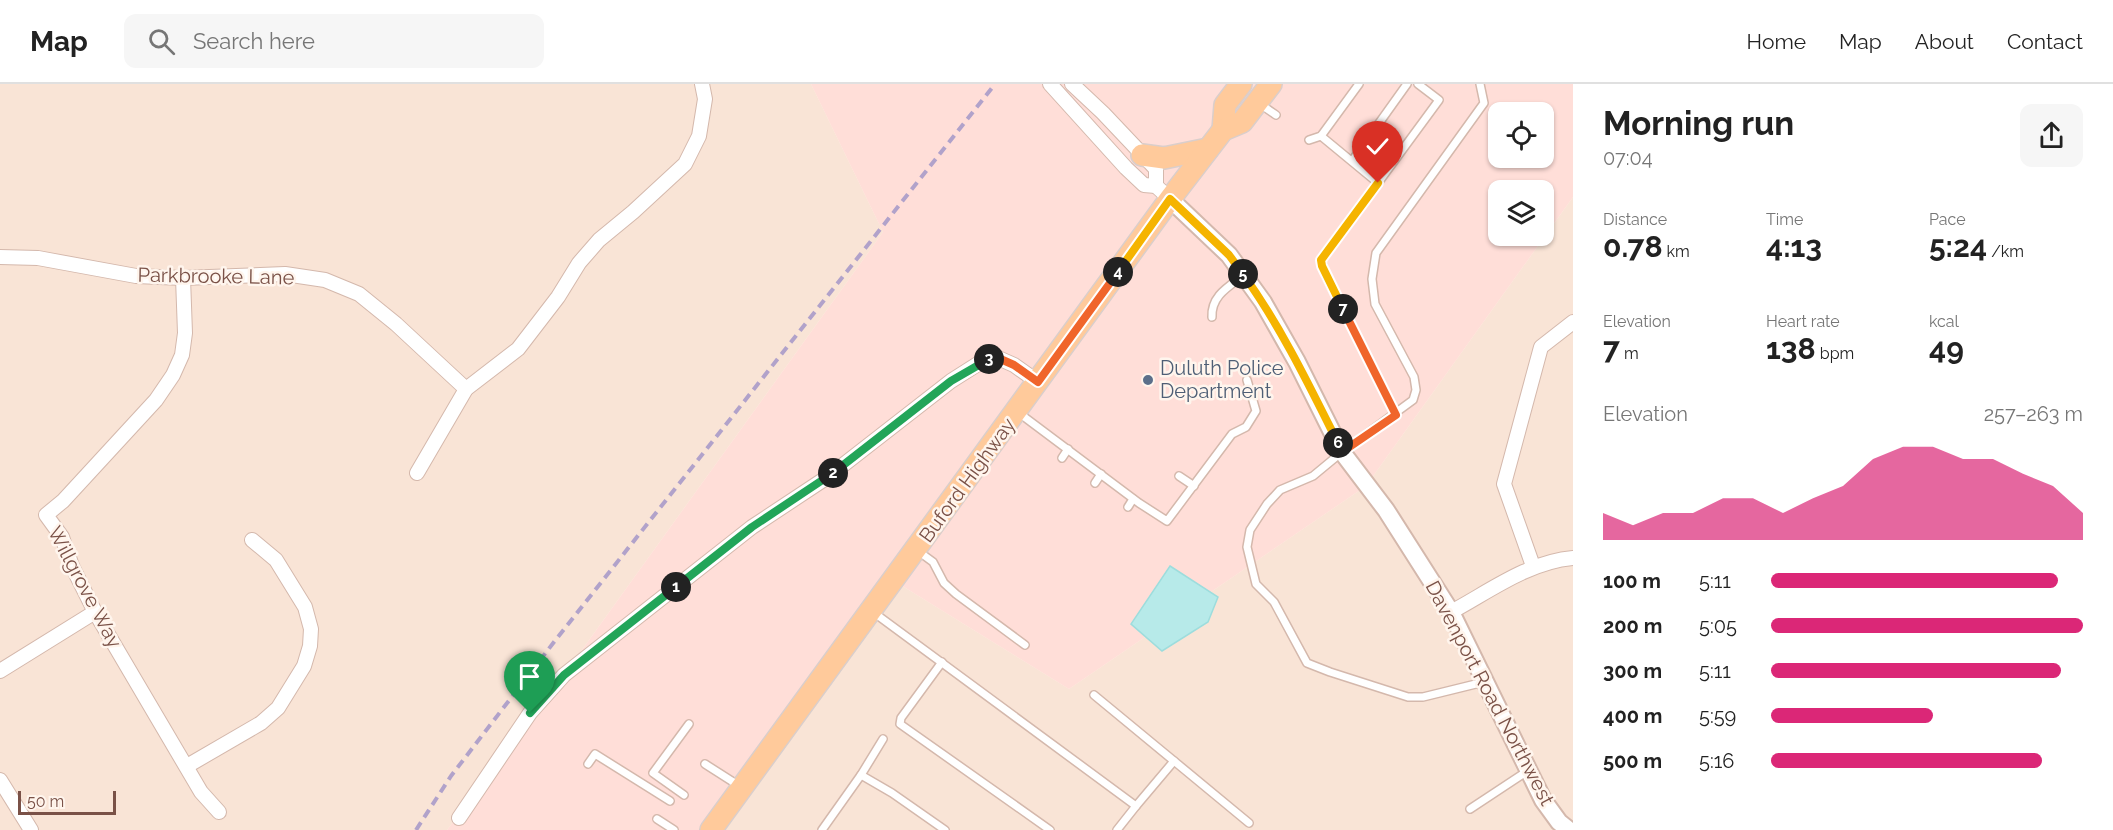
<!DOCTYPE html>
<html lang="en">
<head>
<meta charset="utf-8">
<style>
  :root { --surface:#fff; --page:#f6f6f6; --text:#222; --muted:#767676; --line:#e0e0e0; --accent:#db2777 }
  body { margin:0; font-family:Raleway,sans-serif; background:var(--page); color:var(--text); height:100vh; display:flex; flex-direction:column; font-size:22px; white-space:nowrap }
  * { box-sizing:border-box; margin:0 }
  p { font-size:20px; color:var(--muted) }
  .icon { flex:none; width:33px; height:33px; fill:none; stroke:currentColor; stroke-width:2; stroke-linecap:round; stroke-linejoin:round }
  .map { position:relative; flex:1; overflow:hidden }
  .sheet { display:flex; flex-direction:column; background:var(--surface); width:540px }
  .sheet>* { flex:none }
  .controls { position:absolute; left:1488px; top:18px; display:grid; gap:12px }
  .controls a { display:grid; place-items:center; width:66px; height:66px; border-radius:12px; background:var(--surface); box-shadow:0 2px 4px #0004; font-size:30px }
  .scale { position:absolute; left:18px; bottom:15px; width:98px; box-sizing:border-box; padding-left:6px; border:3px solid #7a5147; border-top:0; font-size:16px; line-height:21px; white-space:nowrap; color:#7a5147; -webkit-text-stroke:4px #fff5ed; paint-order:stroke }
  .pin { position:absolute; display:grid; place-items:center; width:51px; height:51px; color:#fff; margin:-62px -26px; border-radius:50% 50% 50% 0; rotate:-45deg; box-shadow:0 0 6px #0007 }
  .pin .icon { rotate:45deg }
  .km { position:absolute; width:30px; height:30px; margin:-15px; border-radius:50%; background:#222; color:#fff; font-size:16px; line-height:30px; text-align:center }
  .round { display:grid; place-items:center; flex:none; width:63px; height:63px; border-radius:12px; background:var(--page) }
  .headline { display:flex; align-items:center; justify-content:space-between; height:102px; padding:0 30px }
  h1 { font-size:33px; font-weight:700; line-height:45px }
  .stats { display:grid; grid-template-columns:repeat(3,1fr); gap:9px; height:102px; padding:6px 30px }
  .stats div { display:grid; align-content:center }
  .stats b { font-size:30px; font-weight:700 }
  .stats small { font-size:16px; font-weight:400 }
  .stats p { font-size:16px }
  .chart { height:168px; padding:12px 30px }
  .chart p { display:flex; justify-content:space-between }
  .chart svg { width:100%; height:108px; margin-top:6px; fill:var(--accent); opacity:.7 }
  ul { padding:0 30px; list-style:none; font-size:20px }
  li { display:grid; grid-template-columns:96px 72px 1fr; align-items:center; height:45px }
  li i { height:15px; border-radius:8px; background:var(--accent) }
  header { display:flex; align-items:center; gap:36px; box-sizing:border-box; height:84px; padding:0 30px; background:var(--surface); border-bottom:2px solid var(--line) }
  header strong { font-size:28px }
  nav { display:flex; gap:33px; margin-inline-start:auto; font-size:21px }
  .search { width:420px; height:54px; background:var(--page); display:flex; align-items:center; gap:15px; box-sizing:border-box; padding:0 21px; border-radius:12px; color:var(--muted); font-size:22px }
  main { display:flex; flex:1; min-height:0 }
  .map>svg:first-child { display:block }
  .residential { fill:#f9e4d6 }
  .commercial { fill:#ffded8; fill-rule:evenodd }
  .water { fill:#b7eae9; stroke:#9ddddd; stroke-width:1.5 }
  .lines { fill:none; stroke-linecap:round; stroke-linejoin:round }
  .service-casing { stroke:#d4b8ac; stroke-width:10 }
  .minor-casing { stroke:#d4b8ac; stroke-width:16 }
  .tertiary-casing { stroke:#d4b8ac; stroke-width:20 }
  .primary-casing { stroke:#dacecb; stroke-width:24 }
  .service { stroke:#fff; stroke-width:7 }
  .minor { stroke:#fff; stroke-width:14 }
  .tertiary { stroke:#fff; stroke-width:16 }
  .primary { stroke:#ffca9b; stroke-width:21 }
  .rail { stroke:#b1a2ca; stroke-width:4; stroke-dasharray:9 6; stroke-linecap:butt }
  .split-1-casing { stroke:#fff; stroke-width:12 }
  .split-2-casing { stroke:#fff; stroke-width:12 }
  .split-3-casing { stroke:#fff; stroke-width:12 }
  .split-4-casing { stroke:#fff; stroke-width:12 }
  .split-5-casing { stroke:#fff; stroke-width:12 }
  .split-6-casing { stroke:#fff; stroke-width:12 }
  .split-7-casing { stroke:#fff; stroke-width:12 }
  .split-8-casing { stroke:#fff; stroke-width:12 }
  .split-1 { stroke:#22a559; stroke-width:8 }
  .split-2 { stroke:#22a559; stroke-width:8 }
  .split-3 { stroke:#22a559; stroke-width:8 }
  .split-4 { stroke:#f0652b; stroke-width:8 }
  .split-5 { stroke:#f5b400; stroke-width:8 }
  .split-6 { stroke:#f5b400; stroke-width:8 }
  .split-7 { stroke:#f0652b; stroke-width:8 }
  .split-8 { stroke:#f5b400; stroke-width:8 }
  .service-dot { fill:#5c6f8a; stroke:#fff5ed; stroke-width:2 }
  .labels { text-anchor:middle; stroke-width:5; stroke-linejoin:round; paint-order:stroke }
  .street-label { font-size:20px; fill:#7a5147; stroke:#fff5ed }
  .service-label { font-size:20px; fill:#4e5e75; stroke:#fff5ed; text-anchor:start }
</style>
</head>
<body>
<header>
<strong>Map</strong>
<div class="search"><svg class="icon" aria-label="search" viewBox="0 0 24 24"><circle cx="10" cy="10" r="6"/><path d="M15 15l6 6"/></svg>Search here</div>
<nav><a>Home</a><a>Map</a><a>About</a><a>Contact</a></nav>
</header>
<main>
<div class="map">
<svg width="1573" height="746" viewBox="0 0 1573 746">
  <rect width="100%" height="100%" fill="#fef1e5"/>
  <!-- residential -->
  <g class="residential">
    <polygon points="0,0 811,0 883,148 535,631 447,746 0,746"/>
    <polygon points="1573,113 1573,746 716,746 891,495 1069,605 1366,402"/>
  </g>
  <!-- commercial -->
  <path class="commercial" d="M811 0H1573V113L1366 402 1069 605 891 495 716 746H447L535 631 883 148ZM1498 28H1544V74H1498ZM1498 106H1544V152H1498Z"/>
  <!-- water -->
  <polygon class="water" points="1170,482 1218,513 1208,538 1162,567 1131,540"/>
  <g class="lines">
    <!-- service casing -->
    <g class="service-casing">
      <g id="service">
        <polyline points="1480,0 1484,19 1376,169 1372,195 1375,220 1414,293 1416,306 1413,316 1342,368 1313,392 1280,406 1267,420 1250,446 1247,463 1256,500 1274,518 1307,579 1330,588 1408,613 1423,613 1484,598"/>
        <polyline points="1260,20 1276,31"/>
        <polyline points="1321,52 1378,99 1439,16 1418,0"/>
        <polyline points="1309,56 1321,52 1359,0"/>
        <polyline points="1352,77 1407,0"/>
        <polyline points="1378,99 1321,175 1326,192 1396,331"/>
        <path d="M1212 233C1211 212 1228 203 1244 191"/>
        <polyline points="1019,329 1139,419 1167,437 1232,350 1246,343 1256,327 1247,296"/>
        <polyline points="1062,374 1068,365"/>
        <polyline points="1179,392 1194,402"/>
        <polyline points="1095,399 1101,390"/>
        <polyline points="1128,423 1133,415"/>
        <polyline points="918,467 933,478 944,499 956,510 1025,561"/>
        <polyline points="873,528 1136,722 1117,746"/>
        <polyline points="942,578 901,634 900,640 1050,746"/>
        <polyline points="1094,611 1174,677 1136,722"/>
        <polyline points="1174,677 1249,739"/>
        <polyline points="588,680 595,670 670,717"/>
        <polyline points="705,680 741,703"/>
        <polyline points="861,691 883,655"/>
        <polyline points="684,711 653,689 689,640"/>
        <polyline points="1470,725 1529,686"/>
        <polyline points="657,735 674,746"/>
        <polyline points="822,746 861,691 892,709 945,746"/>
      </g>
    </g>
    <!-- minor casing -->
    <g class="minor-casing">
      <g id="minor">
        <polyline points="1050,0 1126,84 1144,101 1156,102"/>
        <polyline points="1072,0 1103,29 1156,85 1156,102 1170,115"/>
        <polyline points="0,173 38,174 136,192 183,194 285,190 325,196 359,210 396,240 466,305"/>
        <polyline points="183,194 185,249 182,271 173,291 156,316 63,417 46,431 62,453 72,482 95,528 201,708 219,728"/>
        <polyline points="417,389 466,305 518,265 558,213 579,179 599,156 633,128 685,80 699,52 705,15 702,0"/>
        <polyline points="1533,482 1504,400 1541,263 1573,238"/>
        <path d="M1451 528C1490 507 1528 478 1573 474"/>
        <polyline points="0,587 95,528"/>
        <polyline points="187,682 261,639 278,624 304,582 310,562 311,545 305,523 276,476 252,456"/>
        <polyline points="0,696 31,746"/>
        <polyline points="459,734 530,629 564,591 752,443 829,392 951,297 984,276 996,273 1014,281 1038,298"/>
      </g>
    </g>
    <!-- tertiary casing -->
    <g class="tertiary-casing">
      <polyline id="tertiary" points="1170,115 1229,171 1263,218 1297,278 1342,368 1386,426 1451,528 1543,716 1559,738 1569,746"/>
    </g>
    <!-- primary casing -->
    <g class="primary-casing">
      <g id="primary">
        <polyline points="1223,46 1225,21 1241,0"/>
        <polyline points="1142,71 1164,74 1208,65"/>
        <polyline points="711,746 1170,115 1223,46 1242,38 1271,0"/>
      </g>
    </g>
    <!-- service -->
    <use href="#service" class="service"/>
    <!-- minor -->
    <use href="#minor" class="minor"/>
    <!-- tertiary -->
    <use href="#tertiary" class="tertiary"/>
    <!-- primary -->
    <use href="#primary" class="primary"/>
    <!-- rail -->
    <polyline class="rail" points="416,746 451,692 554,558 995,0"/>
  </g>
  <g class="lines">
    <!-- split-1 casing -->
    <g class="split-1-casing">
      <polyline id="split-1" points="530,629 564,591 676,503"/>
    </g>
    <!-- split-2 casing -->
    <g class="split-2-casing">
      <polyline id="split-2" points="676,503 752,443 833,389"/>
    </g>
    <!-- split-3 casing -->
    <g class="split-3-casing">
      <polyline id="split-3" points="833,389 951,297 989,275"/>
    </g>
    <!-- split-4 casing -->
    <g class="split-4-casing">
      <polyline id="split-4" points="989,275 996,273 1014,281 1038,298 1118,188"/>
    </g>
    <!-- split-5 casing -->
    <g class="split-5-casing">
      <polyline id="split-5" points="1118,188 1170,115 1229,171 1243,190"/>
    </g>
    <!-- split-6 casing -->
    <g class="split-6-casing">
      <path id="split-6" d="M1243 190C1281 243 1309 301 1338 359"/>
    </g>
    <!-- split-7 casing -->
    <g class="split-7-casing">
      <polyline id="split-7" points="1338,359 1342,368 1396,331 1343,225"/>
    </g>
    <!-- split-8 casing -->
    <g class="split-8-casing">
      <polyline id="split-8" points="1343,225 1322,182 1321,176 1378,99"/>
    </g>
    <!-- split-1 -->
    <use href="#split-1" class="split-1"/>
    <!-- split-2 -->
    <use href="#split-2" class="split-2"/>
    <!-- split-3 -->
    <use href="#split-3" class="split-3"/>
    <!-- split-4 -->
    <use href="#split-4" class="split-4"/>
    <!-- split-5 -->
    <use href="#split-5" class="split-5"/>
    <!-- split-6 -->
    <use href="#split-6" class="split-6"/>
    <!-- split-7 -->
    <use href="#split-7" class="split-7"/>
    <!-- split-8 -->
    <use href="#split-8" class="split-8"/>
  </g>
  <!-- markers -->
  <circle class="service-dot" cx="1148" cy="296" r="6"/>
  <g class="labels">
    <!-- street labels -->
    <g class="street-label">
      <text transform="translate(216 192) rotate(1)" y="7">Parkbrooke Lane</text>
      <text transform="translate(967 396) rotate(-54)" y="7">Buford Highway</text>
      <text transform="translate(85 503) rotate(62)" y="7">Willgrove Way</text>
      <text transform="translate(1490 609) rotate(62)" y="7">Davenport Road Northwest</text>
    </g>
    <!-- service labels -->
    <g class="service-label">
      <text x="1160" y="291">Duluth Police<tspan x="1160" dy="23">Department</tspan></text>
    </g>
  </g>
</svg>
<div class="controls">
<a><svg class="icon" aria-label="locate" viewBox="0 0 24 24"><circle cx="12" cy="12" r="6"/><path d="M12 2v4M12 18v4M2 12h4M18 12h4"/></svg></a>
<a><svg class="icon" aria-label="layers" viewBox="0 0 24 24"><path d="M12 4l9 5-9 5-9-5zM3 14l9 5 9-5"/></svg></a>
</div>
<div class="scale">50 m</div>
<div class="pin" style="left:530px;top:629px;background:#1e9e55"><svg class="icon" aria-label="arrive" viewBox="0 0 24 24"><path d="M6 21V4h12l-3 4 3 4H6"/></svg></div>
<div class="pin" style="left:1378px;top:99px;background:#d93025"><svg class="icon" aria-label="check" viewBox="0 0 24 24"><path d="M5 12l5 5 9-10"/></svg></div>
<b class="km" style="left:676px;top:503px">1</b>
<b class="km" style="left:833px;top:389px">2</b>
<b class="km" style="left:989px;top:275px">3</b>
<b class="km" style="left:1118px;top:188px">4</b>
<b class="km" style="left:1243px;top:190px">5</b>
<b class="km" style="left:1338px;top:359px">6</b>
<b class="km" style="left:1343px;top:225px">7</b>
</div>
<section class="sheet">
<div class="headline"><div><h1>Morning run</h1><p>07:04</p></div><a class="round"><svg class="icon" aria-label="share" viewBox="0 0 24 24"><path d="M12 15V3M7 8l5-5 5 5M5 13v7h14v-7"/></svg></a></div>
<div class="stats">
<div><p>Distance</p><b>0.78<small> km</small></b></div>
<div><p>Time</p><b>4:13</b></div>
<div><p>Pace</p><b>5:24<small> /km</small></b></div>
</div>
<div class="stats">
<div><p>Elevation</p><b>7<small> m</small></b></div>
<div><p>Heart rate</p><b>138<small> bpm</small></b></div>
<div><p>kcal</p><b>49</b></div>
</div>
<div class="chart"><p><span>Elevation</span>257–263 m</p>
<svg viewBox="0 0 160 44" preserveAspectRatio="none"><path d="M0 44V33L10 38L20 33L30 33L40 27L50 27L60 33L70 27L80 22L90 11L100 6L110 6L120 11L130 11L140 17L150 22L160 33V44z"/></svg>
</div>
<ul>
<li><b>100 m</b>5:11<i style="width:92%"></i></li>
<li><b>200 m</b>5:05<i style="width:100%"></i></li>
<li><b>300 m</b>5:11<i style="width:93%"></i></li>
<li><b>400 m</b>5:59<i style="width:52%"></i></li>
<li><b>500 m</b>5:16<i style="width:87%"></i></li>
</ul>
</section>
</main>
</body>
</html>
